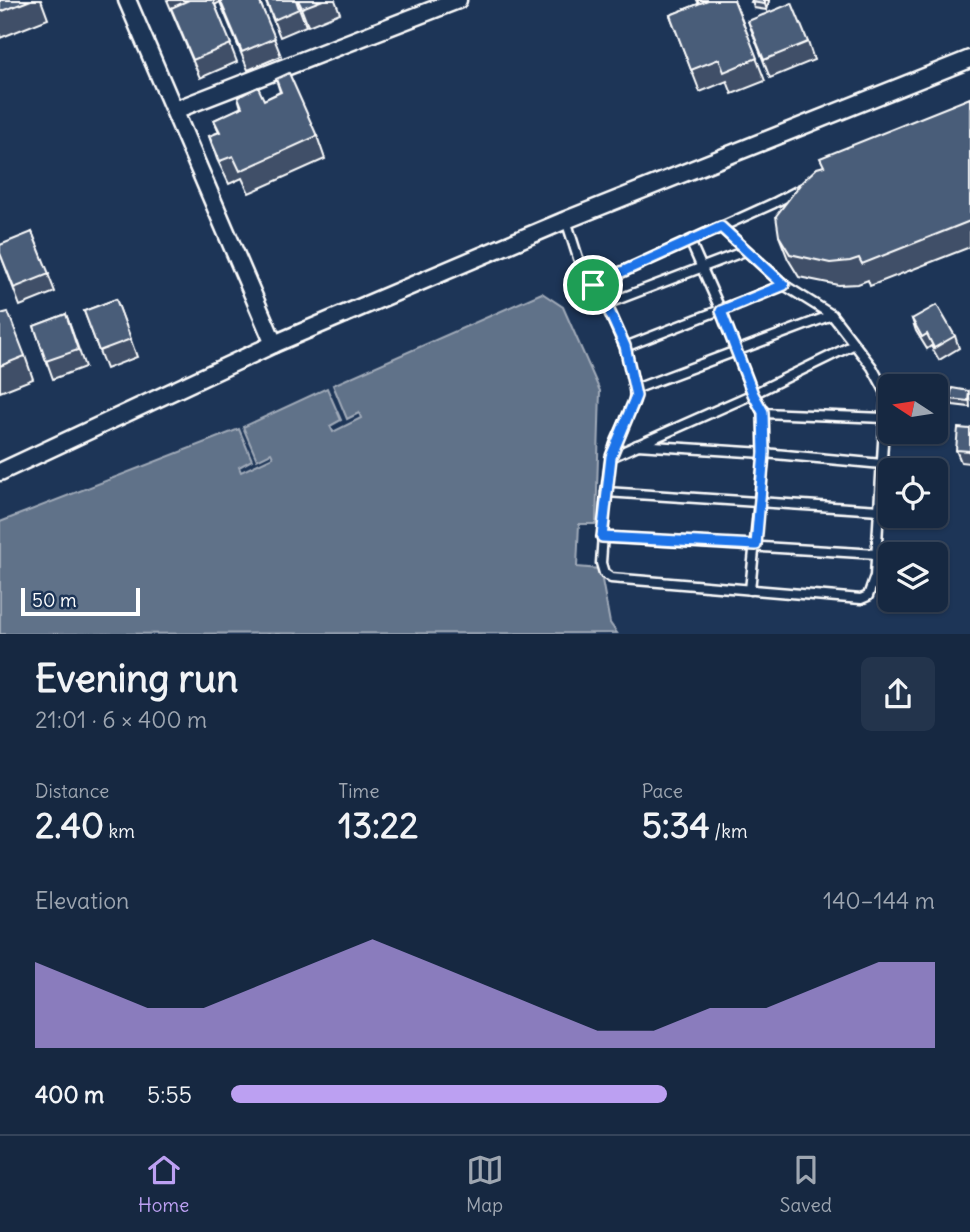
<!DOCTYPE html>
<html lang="en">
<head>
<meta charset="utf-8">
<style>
  :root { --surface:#162841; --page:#23344c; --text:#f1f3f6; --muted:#9ea6b1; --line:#35445a; --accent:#bca0f2 }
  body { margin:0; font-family:Delius,sans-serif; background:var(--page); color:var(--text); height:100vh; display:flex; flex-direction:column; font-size:26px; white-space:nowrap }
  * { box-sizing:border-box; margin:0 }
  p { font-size:23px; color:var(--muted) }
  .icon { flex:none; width:38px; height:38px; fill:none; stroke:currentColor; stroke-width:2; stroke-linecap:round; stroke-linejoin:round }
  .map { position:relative; height:634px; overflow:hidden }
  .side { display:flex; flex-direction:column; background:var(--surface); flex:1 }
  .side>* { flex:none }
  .needle { width:46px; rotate:282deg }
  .buttons { position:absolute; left:878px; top:374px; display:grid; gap:14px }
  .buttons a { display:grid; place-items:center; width:70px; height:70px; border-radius:10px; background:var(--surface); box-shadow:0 2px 5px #0004,0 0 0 2px var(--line); font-size:35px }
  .scale { position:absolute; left:21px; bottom:18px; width:119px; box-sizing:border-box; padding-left:7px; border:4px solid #fff; border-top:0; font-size:19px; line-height:24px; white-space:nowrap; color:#fff; -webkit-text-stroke:5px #1d3557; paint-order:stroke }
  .pin { position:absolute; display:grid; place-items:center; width:60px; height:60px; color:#fff; margin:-30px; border:4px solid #fff; border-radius:50%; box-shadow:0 2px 7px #0007 }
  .round { display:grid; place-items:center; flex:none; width:74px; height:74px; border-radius:10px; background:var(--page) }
  .headline { display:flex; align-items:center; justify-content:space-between; height:119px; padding:0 35px }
  h1 { font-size:38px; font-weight:700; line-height:52px }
  .metrics { display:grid; grid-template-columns:repeat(3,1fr); gap:10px; height:119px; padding:7px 35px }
  .metrics div { display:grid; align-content:center }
  .metrics b { font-size:35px; font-weight:700 }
  .metrics small { font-size:19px; font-weight:400 }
  .metrics p { font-size:19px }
  .chart { height:196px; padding:14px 35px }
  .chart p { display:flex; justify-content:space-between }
  .chart svg { width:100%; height:126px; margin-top:7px; fill:var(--accent); opacity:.7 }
  ul { padding:0 35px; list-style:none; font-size:23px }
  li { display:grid; grid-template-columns:112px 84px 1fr; align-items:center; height:52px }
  li i { height:18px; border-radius:9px; background:var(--accent) }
  .dock { display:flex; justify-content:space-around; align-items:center; height:98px; border-top:2px solid var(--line); background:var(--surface); font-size:19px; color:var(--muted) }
  .dock a { display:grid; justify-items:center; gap:4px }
  .dock .current { color:var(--accent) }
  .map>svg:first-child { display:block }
  .water { fill:#617289; stroke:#a0aab8; stroke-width:2 }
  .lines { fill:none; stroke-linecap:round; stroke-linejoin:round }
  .lane-casing { stroke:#fff; stroke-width:13 }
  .street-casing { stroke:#fff; stroke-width:21 }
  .lane { stroke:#1d3557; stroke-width:8 }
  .street { stroke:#1d3557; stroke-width:16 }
  .wall { fill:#405068; stroke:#fff; stroke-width:2 }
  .shaded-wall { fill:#344155; stroke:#fff; stroke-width:2 }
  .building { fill:#4a5d79; stroke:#fff; stroke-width:2 }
  .route-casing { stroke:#fff; stroke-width:14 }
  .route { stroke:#1a73e8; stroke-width:9 }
</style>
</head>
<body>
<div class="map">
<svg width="970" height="634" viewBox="0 0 970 634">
  <rect width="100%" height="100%" fill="#1d3557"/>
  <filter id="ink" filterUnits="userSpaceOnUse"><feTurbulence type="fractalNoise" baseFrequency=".0143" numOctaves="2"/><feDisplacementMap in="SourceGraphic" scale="14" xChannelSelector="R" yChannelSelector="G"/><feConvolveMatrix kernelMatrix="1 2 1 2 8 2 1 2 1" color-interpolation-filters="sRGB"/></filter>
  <g filter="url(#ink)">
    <!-- water -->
    <polygon class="water" points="542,293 563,307 600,391 596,524 579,524 577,567 600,569 610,623 617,633 0,634 0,522 239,429 252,460 239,467 241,472 273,457 271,453 257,460 243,427 327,388 341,420 330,426 333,432 361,418 359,413 347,419 333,385"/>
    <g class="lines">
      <!-- lane casing -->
      <g class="lane-casing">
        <g id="lane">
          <polyline points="566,220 578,258 606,304 625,347 635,389 634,402 615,444 611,457 753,394 853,345"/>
          <polyline points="690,241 721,311 753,394 763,413 764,453 750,590"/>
          <polyline points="593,285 774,203 803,188"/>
          <polyline points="606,304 745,251"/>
          <polyline points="625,347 784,285"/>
          <polyline points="635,389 832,315"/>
          <polyline points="763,413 884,418"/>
          <polyline points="637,445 764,453 882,464"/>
          <polyline points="611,457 606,492 601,563 604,573 611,578 861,599 868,596 875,576 886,393 872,367 832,315 784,285 721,227"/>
          <polyline points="606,492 879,510"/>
          <polyline points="602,537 877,554"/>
        </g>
      </g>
      <!-- street casing -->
      <g class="street-casing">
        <g id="street">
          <polyline points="127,0 274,344 566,220 970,59"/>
          <polyline points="175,110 458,0"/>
          <polyline points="0,472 274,344"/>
        </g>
      </g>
      <!-- lane -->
      <use href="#lane" class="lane"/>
      <!-- street -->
      <use href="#street" class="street"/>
    </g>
    <!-- wall -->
    <g class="wall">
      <polygon points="0,0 41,0 48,19 0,38"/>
      <polygon points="167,0 259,0 281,56 248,70 220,2 215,5 237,62 200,78"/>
      <polygon points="265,0 296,0 306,26 280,37"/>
      <polygon points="298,0 335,0 340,13 308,26"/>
      <polygon points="697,0 734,0 765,81 732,94 727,81 700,92 670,15 699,4"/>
      <polygon points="752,0 769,0 767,10 754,8"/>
      <polygon points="748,21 808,42 814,60 770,78"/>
      <polygon points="276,79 317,136 325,159 249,193 242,178 229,184 217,159 209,136 219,132 214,120 241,108 238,97 264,100 280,92"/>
      <polygon points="970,98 970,247 870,286 868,280 858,284 838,285 799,277 788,259 779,236 824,166"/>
      <polygon points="32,232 55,292 20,306 0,253"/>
      <polygon points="116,299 137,357 106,369 84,311"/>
      <polygon points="0,314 25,356 33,379 0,392"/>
      <polygon points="66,314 85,367 53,379 34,326"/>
      <polygon points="912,319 955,336 959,348 939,360 931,346 927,349 916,331"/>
      <polygon points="969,391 970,407 953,405 950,399"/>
      <polygon points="970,429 970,463 961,462 956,450"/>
    </g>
    <!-- shaded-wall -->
    <polygon class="shaded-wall" points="765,0 769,0 767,10 765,4"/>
    <!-- building -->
    <g class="building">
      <polygon points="0,0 31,0 0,12"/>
      <polygon points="189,0 213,0 231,44 193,60 171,8"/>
      <polygon points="220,0 259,0 275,38 242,52"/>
      <polygon points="266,0 296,0 299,9 274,20"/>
      <polygon points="298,0 323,0 302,8"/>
      <polygon points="708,0 734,0 757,58 724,72 719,59 691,70 670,15"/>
      <polygon points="752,0 765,0 765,4 751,2"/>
      <polygon points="792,3 808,42 764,60 748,21"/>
      <polygon points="289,73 317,136 240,171 233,156 220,161 209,136 220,132 214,120 242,107 238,97 258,87 264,100 281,92 276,79"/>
      <polygon points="970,98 970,221 862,264 859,258 850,261 830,263 790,254 779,236 776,216 802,182 817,168 824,166 820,158"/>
      <polygon points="32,232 49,274 14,288 0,253 0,245"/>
      <polygon points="116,299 131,339 99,351 84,311"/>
      <polygon points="937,305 955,336 934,348 927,334 922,337 912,319"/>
      <polygon points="8,312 25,356 0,366 0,314"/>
      <polygon points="66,314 78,350 46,361 34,326"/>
      <polygon points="952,388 969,391 968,401 950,399"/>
      <polygon points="958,428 970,429 970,451 956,450"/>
    </g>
  </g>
  <g class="lines" filter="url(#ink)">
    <!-- route casing -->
    <g class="route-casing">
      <polygon id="route" points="721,227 784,285 721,311 753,394 763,412 764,453 756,545 602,537 611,457 636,396 625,346 606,304 593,285"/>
    </g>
    <!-- route -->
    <use href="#route" class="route"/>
  </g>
</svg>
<div class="buttons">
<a><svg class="needle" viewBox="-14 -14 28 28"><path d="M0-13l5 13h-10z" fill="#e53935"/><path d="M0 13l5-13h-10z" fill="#9ea6b1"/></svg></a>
<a><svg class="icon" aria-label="locate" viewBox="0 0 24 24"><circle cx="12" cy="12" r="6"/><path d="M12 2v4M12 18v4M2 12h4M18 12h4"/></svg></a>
<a><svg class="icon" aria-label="layers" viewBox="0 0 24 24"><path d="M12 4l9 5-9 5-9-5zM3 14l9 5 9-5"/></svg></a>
</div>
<div class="scale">50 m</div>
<div class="pin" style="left:593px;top:285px;background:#1e9e55"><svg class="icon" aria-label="arrive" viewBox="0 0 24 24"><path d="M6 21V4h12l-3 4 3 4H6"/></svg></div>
</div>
<section class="side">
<div class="headline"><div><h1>Evening run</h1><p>21:01 · 6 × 400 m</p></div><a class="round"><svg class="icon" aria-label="share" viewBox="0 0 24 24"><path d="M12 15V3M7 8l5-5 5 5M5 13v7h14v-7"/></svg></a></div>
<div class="metrics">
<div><p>Distance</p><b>2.40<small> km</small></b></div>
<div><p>Time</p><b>13:22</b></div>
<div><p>Pace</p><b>5:34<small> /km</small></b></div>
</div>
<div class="chart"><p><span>Elevation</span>140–144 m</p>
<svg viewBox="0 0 160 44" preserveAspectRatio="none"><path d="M0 44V14L10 22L20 30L30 30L40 22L50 14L60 6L70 14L80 22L90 30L100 38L110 38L120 30L130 30L140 22L150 14L160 14V44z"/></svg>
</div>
<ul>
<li><b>400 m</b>5:55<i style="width:62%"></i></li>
</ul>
</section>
<nav class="dock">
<a class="current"><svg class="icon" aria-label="home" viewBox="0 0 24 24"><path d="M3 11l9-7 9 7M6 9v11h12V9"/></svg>Home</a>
<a><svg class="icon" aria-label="map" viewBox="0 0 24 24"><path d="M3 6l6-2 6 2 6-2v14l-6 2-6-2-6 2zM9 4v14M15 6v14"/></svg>Map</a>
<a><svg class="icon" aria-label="saved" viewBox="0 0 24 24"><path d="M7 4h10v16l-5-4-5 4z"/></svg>Saved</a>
</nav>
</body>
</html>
